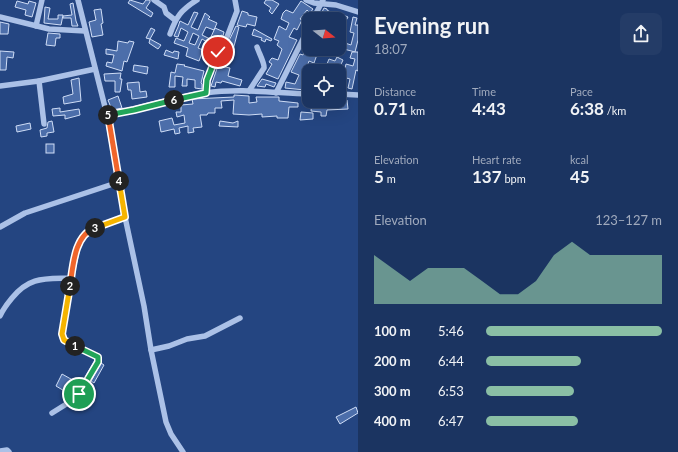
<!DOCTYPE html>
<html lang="en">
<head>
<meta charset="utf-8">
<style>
  :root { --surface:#1b3461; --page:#243c67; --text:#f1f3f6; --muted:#a0aabd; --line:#394f76; --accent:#8abfa5 }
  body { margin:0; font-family:Lato,sans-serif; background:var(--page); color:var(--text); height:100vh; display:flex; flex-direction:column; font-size:15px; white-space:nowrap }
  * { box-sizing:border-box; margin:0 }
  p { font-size:13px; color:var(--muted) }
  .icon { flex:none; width:22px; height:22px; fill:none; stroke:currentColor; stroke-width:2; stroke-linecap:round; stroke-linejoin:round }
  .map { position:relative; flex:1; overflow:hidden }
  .panel { display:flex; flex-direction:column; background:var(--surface); width:320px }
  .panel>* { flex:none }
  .needle { width:26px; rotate:107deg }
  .controls { position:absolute; left:302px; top:12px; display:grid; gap:8px }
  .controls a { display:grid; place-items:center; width:44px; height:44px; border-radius:8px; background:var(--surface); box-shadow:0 4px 16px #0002,0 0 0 1px var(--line); font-size:20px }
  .pin { position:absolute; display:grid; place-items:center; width:34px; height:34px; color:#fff; margin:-17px; border:2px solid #fff; border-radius:50%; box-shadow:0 1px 4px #0007 }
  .km { position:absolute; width:20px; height:20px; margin:-10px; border-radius:50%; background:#222; color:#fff; font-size:11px; line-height:20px; text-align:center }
  .round { display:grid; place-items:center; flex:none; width:42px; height:42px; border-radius:8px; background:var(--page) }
  .headline { display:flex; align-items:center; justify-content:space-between; height:68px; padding:0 16px }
  h1 { font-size:22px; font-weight:700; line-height:30px }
  .figures { display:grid; grid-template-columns:repeat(3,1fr); gap:6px; height:68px; padding:4px 16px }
  .figures div { display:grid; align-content:center }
  .figures b { font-size:17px; font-weight:700 }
  .figures small { font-size:11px; font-weight:400 }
  .figures p { font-size:11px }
  .chart { height:112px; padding:8px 16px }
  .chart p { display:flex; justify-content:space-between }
  .chart svg { width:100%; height:72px; margin-top:4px; fill:var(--accent); opacity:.7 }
  ul { padding:0 16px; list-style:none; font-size:13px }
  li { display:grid; grid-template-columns:64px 48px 1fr; align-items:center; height:30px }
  li i { height:10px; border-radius:5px; background:var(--accent) }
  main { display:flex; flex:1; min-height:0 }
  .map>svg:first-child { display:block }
  .building { fill:#4c6eaa; stroke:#cfddf6; fill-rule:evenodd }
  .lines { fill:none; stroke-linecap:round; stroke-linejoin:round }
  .minor { stroke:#abc1e7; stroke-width:5.5 }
  .split-1-casing { stroke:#fff; stroke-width:8 }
  .split-2-casing { stroke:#fff; stroke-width:8 }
  .split-3-casing { stroke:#fff; stroke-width:8 }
  .split-4-casing { stroke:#fff; stroke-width:8 }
  .split-5-casing { stroke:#fff; stroke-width:8 }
  .split-6-casing { stroke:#fff; stroke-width:8 }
  .split-7-casing { stroke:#fff; stroke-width:8 }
  .split-1 { stroke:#22a559; stroke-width:5 }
  .split-2 { stroke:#f5b400; stroke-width:5 }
  .split-3 { stroke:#f0652b; stroke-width:5 }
  .split-4 { stroke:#f5b400; stroke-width:5 }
  .split-5 { stroke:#f0652b; stroke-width:5 }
  .split-6 { stroke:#22a559; stroke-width:5 }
  .split-7 { stroke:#22a559; stroke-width:5 }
</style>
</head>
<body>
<main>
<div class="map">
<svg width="358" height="452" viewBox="0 0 358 452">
  <rect width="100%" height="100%" fill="#244581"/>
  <!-- building -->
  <g class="building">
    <polygon points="130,0 143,4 146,0 150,0 150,2 146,8 153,13 151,17 128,3"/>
    <polygon points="266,0 272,0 279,4 272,14 269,11 271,8 264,3"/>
    <polygon points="17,1 28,4 29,1 36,3 32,17 25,15 26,10 15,7"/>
    <polygon points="301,1 313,9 310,13 307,10 300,19 302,20 297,30 294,28 289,37 297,40 278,79 266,74 272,64 269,62 271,59 272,58 278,60 282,49 277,45 279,41 274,39 279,26 286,30 289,23 281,19 283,13 286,10 293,13"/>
    <polygon points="73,3 76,21 78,26 72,26 71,18 63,18 63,16 72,15 70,4"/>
    <polygon points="45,7 50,8 48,19 58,19 58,15 63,15 61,25 44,23"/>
    <polygon points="324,8 327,9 327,10 334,14 336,12 348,17 343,26 339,24 339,19 323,19 325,14 322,12"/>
    <polygon points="101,9 103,23 101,24 103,35 92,37 89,22 96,20 94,10"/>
    <polygon points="242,11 248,13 248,15 257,17 255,26 247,24 246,27 237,25"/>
    <path d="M194 12 198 13 191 27 198 30 205 13 210 17 208 19 217 23 214 30 206 27 202 35 210 39 215 28 224 32 223 36 221 35 219 39 217 38 214 46 202 39 198 48 203 50 199 61 186 56 188 48 174 43 176 38 184 41 188 32 181 28 178 37 174 36 178 27 180 21 188 25ZM193 33 199 36 195 45 189 43Z"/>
    <polygon points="353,17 357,18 355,25 358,25 358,40 355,52 340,48 342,42 351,45 354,33 350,32"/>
    <polygon points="0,22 9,24 8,34 0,34"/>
    <polygon points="236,26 239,27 233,50 226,47"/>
    <polygon points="151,28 155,30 150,39 161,45 158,49 149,43 150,39 146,38"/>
    <polygon points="254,29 272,39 271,41 266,39 265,42 261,40 262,38 252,35"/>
    <polygon points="48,33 60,34 60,38 56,38 55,46 46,45"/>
    <polygon points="118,41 128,43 129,41 134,42 127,62 124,61 122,71 106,66 107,62 112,63 114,55 106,54 106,49 117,51"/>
    <polygon points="305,49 319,49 314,63 309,61 306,70 309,71 309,85 306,84 305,90 285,88 286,82 295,84 299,75 291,72 300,54 303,55"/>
    <polygon points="166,50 173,53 174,51 179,52 178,59 164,55"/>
    <polygon points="0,51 14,52 13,58 7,57 6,70 0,70"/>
    <polygon points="352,52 358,52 358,71 356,70 352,89 348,88 350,79 343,77 346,64 353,66 355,59 350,58"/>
    <polygon points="222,54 229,57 225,67 230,68 228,76 242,80 240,86 222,81 221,83 216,82 215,87 211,86"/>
    <polygon points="337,57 343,60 338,71 330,68 329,71 325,69 329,59 335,61"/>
    <polygon points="177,64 185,65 184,66 204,71 201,83 202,84 202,89 195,88 195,80 187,79 187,86 182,86 183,77 175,76 175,87 169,87 171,72 175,73"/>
    <polygon points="134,65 148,67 147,74 133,71"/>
    <polygon points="121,73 120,79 122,79 120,92 115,92 115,81 105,81 104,74"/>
    <polygon points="79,78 81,101 64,104 63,97 73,94 71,80"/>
    <polygon points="262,79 276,83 274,87 266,84 265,87 257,86"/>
    <polygon points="139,82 140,92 146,91 147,97 132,99 131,90 128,90 127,83"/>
    <polygon points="234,95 249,96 249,103 257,102 256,97 279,97 279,101 298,103 298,107 289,107 288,118 277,118 277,116 262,117 262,114 249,115 233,114 234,100 221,101 222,108 215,108 215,113 208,113 207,115 200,115 202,127 193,128 194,132 188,133 188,126 179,128 180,133 175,134 174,129 161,132 159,121 172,118 174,125 185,123 184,115 177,117 176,112 181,112 181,105 193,104 192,99 234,97"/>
    <polygon points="118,96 122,108 112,110 108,100"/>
    <polygon points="347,100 348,109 327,110 326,116 321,116 321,112 311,111 312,101 331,103 331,101"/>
    <polygon points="60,108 60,112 79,109 80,115 65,119 65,115 53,116 52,109"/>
    <polygon points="301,112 313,113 313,119 300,120"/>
    <polygon points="52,121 54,132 47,133 47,136 41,137 40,130 47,128 48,122"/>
    <polygon points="220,121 233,123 238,121 238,127 219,126"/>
    <polygon points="30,123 31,129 17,132 16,126"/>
    <rect x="46" y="144" width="8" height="9"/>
    <polygon points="101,363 104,365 94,383 91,381"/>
    <polygon points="62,374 78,383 71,395 56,386"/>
    <polygon points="356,407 358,413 340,424 336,417"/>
  </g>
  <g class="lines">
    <!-- minor -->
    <g class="minor">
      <polyline points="154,0 164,7 166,13 175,20"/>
      <polyline points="306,0 314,3 336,5 358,12"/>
      <polyline points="0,17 49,29 85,31"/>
      <polyline points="313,19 323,0"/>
      <polyline points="36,26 42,0"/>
      <path d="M170 34C176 17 181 10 197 0"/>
      <polyline points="39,81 44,124"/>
      <polyline points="0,86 39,81 95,69"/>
      <path d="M249 91 264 68C265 64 259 53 257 47"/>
      <polyline points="206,93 207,80 218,52 227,37 237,11 235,0"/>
      <polyline points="276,93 309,27"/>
      <polyline points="339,94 358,95"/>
      <path d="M107 115C140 109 172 97 205 93 240 88 275 93 309 94"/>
      <polyline points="125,217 144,306 151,350 166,422 171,434 183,452"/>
      <polyline points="0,227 25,213 119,182"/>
      <path d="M0 316C3 309 7 304 12 298 30 276 45 279 71 278"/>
      <polyline points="151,350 169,346 187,339 205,336 240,318"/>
      <polyline points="52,413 76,398 98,359 97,356 64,340 62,337 71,278 79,242 89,230 125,217 107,115 78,0"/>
      <polyline points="0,451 7,450 9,452"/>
    </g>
  </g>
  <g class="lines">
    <!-- split-1 casing -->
    <g class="split-1-casing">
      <polyline id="split-1" points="75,346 98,357 98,362 79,394"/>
    </g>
    <!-- split-2 casing -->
    <g class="split-2-casing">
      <polyline id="split-2" points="70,286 62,334 64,340 75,346"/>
    </g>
    <!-- split-3 casing -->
    <g class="split-3-casing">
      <path id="split-3" d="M70 286C73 267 74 235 95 228"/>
    </g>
    <!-- split-4 casing -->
    <g class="split-4-casing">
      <polyline id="split-4" points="95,228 125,217 119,181"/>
    </g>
    <!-- split-5 casing -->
    <g class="split-5-casing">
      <polyline id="split-5" points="108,115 119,181"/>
    </g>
    <!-- split-6 casing -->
    <g class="split-6-casing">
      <polyline id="split-6" points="108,115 134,110 174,100"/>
    </g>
    <!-- split-7 casing -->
    <g class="split-7-casing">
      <polyline id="split-7" points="174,100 206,93 207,80 218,52"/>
    </g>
    <!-- split-1 -->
    <use href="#split-1" class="split-1"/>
    <!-- split-2 -->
    <use href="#split-2" class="split-2"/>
    <!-- split-3 -->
    <use href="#split-3" class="split-3"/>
    <!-- split-4 -->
    <use href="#split-4" class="split-4"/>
    <!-- split-5 -->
    <use href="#split-5" class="split-5"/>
    <!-- split-6 -->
    <use href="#split-6" class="split-6"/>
    <!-- split-7 -->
    <use href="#split-7" class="split-7"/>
  </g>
</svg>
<div class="controls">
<a><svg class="needle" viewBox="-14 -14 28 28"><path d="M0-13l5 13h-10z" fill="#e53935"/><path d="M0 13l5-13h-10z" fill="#a0aabd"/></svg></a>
<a><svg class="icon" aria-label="locate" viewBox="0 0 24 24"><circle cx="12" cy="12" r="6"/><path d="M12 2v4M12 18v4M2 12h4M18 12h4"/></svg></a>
</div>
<div class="pin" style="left:79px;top:394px;background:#1e9e55"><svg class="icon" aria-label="arrive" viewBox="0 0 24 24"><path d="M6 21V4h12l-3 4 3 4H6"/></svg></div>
<div class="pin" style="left:218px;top:52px;background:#d93025"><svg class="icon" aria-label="check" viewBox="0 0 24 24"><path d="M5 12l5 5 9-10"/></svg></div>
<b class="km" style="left:75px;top:346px">1</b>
<b class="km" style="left:70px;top:286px">2</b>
<b class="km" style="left:95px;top:228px">3</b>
<b class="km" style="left:119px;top:181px">4</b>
<b class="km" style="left:108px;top:115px">5</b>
<b class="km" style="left:174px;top:100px">6</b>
</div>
<section class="panel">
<div class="headline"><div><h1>Evening run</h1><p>18:07</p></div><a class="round"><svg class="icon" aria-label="share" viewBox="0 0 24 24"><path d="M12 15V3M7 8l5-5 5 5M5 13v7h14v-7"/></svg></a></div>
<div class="figures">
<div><p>Distance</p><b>0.71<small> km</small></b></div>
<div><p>Time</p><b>4:43</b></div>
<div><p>Pace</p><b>6:38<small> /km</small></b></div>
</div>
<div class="figures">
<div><p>Elevation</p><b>5<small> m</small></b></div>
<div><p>Heart rate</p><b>137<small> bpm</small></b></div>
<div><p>kcal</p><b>45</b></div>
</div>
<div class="chart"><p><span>Elevation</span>123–127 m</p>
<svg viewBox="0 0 160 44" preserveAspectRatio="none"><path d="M0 44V14L10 22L20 30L30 22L40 22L50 22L60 30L70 38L80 38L90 30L100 14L110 6L120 14L130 14L140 14L150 14L160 14V44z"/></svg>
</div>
<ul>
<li><b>100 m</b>5:46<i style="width:100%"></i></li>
<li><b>200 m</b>6:44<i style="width:54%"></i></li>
<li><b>300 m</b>6:53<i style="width:50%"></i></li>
<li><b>400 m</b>6:47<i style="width:52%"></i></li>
</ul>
</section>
</main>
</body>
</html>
